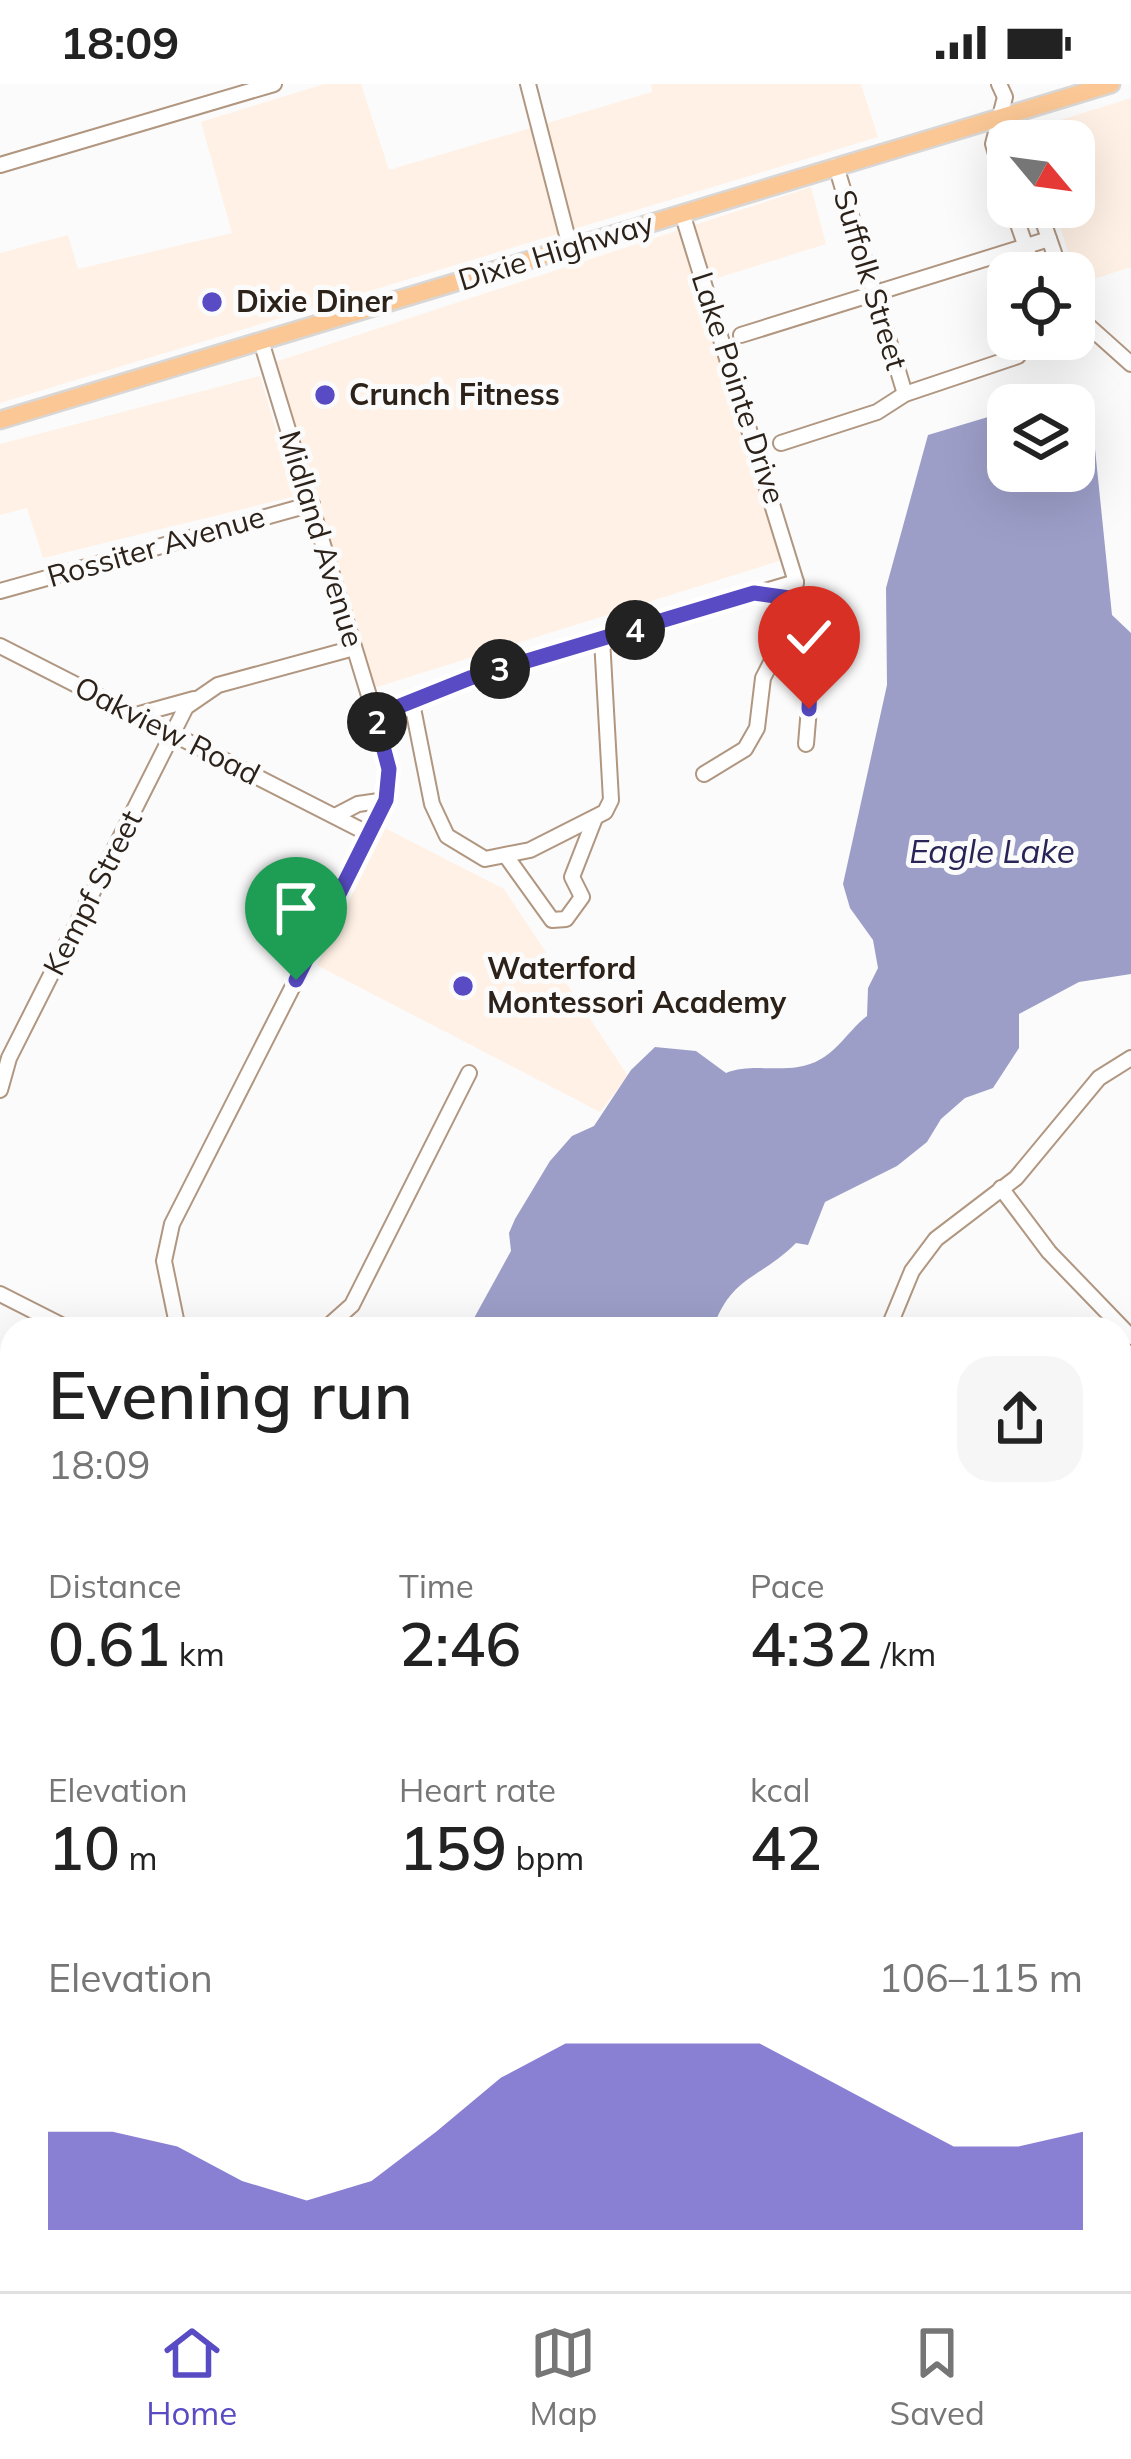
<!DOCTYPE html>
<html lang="en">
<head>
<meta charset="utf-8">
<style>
  :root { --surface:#fff; --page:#f6f6f6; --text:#222; --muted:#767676; --line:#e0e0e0; --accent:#584bc3 }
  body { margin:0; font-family:Mulish,sans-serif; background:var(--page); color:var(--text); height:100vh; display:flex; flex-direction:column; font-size:45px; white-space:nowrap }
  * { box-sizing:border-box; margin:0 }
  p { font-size:39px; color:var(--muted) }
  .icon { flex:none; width:66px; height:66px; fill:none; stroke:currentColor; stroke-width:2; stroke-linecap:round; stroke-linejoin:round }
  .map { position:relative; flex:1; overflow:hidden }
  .side { position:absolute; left:0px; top:1233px; width:1131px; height:975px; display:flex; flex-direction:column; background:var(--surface); border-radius:36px 36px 0 0; box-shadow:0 12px 48px #0002 }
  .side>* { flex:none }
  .needle { width:78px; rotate:119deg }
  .controls { position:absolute; left:987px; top:36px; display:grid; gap:24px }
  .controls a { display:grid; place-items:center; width:108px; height:108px; border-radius:24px; background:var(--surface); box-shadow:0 12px 48px #0002; font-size:60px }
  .pin { position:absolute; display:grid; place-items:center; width:102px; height:102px; color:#fff; margin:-123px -51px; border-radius:50% 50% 50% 0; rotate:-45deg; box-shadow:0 0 12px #0007 }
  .pin .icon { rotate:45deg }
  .km { position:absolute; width:60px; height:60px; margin:-30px; border-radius:50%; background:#222; color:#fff; font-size:33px; line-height:60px; text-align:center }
  .round { display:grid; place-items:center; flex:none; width:126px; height:126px; border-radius:36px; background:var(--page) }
  .headline { display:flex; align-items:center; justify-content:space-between; height:204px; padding:0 48px }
  h1 { font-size:66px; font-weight:600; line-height:90px }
  .metrics { display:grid; grid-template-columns:repeat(3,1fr); gap:18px; height:204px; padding:12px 48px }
  .metrics div { display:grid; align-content:center }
  .metrics b { font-size:60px; font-weight:600 }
  .metrics small { font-size:33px; font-weight:400 }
  .metrics p { font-size:33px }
  .chart { height:336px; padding:24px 48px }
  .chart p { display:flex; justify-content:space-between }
  .chart svg { width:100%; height:216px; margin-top:12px; fill:var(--accent); opacity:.7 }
  .status { display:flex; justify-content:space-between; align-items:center; height:84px; padding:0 60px; background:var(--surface); direction:ltr }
  .status svg { height:33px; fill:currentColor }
  .dock { display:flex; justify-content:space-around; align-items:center; height:168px; border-top:3px solid var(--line); background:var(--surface); font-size:33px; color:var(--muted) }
  .dock a { display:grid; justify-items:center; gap:6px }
  .dock .current { color:var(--accent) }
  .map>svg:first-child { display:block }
  .built { fill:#fff1e5 }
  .water { fill:#9c9ec8 }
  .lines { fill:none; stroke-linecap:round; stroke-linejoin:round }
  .minor-casing { stroke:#b19680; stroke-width:18 }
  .major-casing { stroke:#d9d7d6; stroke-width:21 }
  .minor { stroke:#fff; stroke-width:14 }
  .major { stroke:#fac795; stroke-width:16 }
  .route-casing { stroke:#fff; stroke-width:24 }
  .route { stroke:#584bc3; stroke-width:15 }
  .poi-dot { fill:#584bc3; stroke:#fbfbfb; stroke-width:4.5 }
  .labels { text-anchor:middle; stroke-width:10; stroke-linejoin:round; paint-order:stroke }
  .street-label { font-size:30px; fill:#2c2219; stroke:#fbfbfb }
  .poi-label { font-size:30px; font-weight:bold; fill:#2c2219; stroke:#fbfbfb; text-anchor:start }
  .water-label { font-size:33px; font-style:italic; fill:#282458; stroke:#fbfbfb }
</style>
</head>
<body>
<div class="status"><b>18:09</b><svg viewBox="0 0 49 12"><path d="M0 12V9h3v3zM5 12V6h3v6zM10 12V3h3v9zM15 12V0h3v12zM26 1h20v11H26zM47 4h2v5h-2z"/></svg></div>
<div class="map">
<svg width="1131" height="2207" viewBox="0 0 1131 2207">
  <rect width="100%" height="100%" fill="#fbfbfb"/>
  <!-- built -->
  <g class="built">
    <polygon points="324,0 361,0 389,86 652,8 651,0 861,0 878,53 0,319 0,169 68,151 78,185 232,149 201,38"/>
    <polygon points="1131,14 1131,183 1078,200 1054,123 1074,123 1074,57 1033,57 1029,46"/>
    <polygon points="811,103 826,160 698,200 782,476 374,604 272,279"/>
    <polygon points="260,292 296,412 43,474 27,424 0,431 0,360"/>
    <polygon points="379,741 504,805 628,992 600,1028 309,877"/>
  </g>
  <!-- water -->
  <g class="water">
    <path d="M1075 322 1094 355 1112 531 1131 549V890L1079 898 1019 930V964L993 1004 965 1014 941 1035 927 1058 897 1082 825 1118 808 1161 796 1159C761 1194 733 1192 715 1239L708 1234 705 1245H468L511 1167 509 1149 515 1135 550 1077 572 1052 594 1042 631 986 655 963 696 967 726 989C748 980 774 987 798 983 833 978 845 949 867 932L868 904 878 884 873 856 850 824 843 800 887 601 886 504 928 351 1008 327V387H1074Z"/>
    <polygon points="1119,1640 1125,1646 1131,1643 1131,2207 652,2207 654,2196 1119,2196"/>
  </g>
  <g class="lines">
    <!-- minor casing -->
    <g class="minor-casing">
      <g id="minor">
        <polyline points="528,0 570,163"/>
        <polyline points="999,0 1005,13 993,60 1008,110"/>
        <polyline points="1003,32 1016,57"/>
        <polyline points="0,81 274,0"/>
        <polyline points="836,82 905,310"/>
        <polyline points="1012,123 1035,189"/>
        <polyline points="1038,123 1061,189"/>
        <polyline points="682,129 796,498 787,547 763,594 757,644 745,665 704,690"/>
        <polyline points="1074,229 1131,280"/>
        <polyline points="741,251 1049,155"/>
        <polyline points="781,359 877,328 905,310 1018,272"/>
        <polyline points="0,507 312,420"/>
        <polyline points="754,509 797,515"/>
        <polyline points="790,537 812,554 814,564 806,660"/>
        <polyline points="0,562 371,751"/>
        <polyline points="412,619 432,720 447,752 485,775 530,766 605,728 611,716 602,555"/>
        <polyline points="136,631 194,615"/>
        <polyline points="375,632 469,594 796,498"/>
        <polyline points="335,732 358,720 386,716"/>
        <polyline points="506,772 552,836 566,835 582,813 572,793 595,734"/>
        <polyline points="0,1006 9,974 186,623 218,601 354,564"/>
        <polyline points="1001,1104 1049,1168 1131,1253"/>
        <polyline points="0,1210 69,1245"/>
        <polyline points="178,1245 164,1177 172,1140 383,725 389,685 384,661 261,257"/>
        <polyline points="199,1245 255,1245"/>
        <polyline points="325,1245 352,1221 469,989"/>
        <polyline points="888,1245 912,1187 936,1155 1016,1094 1099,994 1131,974"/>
        <polyline points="1119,1358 1131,1348"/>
        <polyline points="0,1614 12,1591"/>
        <polyline points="108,2207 114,2196"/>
        <polyline points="537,2207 540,2196"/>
      </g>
    </g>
    <!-- major casing -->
    <g class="major-casing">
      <polyline id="major" points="0,336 1111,0"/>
    </g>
    <!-- minor -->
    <use href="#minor" class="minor"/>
    <!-- major -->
    <use href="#major" class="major"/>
  </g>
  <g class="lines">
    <!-- route casing -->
    <g class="route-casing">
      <polyline id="route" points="296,896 386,716 389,685 375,632 470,594 754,509 797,515 790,537 812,554 809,625"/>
    </g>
    <!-- route -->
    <use href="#route" class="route"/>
  </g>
  <!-- markers -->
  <g class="poi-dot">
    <circle cx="212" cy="218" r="12"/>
    <circle cx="325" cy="311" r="12"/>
    <circle cx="463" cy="902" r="12"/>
  </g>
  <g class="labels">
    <!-- street labels -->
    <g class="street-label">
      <text transform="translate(556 168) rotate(-17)" y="10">Dixie Highway</text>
      <text transform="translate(870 196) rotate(73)" y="10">Suffolk Street</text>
      <text transform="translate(738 304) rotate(72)" y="10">Lake Pointe Drive</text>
      <text transform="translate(321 455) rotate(73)" y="10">Midland Avenue</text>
      <text transform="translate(156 463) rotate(-16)" y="10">Rossiter Avenue</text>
      <text transform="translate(167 647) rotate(27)" y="10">Oakview Road</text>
      <text transform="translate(93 809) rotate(-63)" y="10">Kempf Street</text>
    </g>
    <!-- poi labels -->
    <g class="poi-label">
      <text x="236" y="228">Dixie Diner</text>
      <text x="349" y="321">Crunch Fitness</text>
      <text x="487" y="895">Waterford<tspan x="487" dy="34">Montessori Academy</tspan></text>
    </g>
    <!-- water labels -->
    <g class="water-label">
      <text x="992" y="779">Eagle Lake</text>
    </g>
  </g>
</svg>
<div class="controls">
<a><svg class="needle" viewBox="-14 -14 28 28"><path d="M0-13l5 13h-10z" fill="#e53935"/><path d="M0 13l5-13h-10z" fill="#767676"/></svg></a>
<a><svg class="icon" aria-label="locate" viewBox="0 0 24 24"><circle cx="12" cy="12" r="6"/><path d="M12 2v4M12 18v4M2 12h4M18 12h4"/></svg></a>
<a><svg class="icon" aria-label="layers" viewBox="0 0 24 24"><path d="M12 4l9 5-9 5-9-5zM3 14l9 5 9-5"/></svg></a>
</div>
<div class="pin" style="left:296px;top:896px;background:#1e9e55"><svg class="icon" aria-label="arrive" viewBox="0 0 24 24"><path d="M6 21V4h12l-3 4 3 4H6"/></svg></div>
<div class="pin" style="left:809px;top:625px;background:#d93025"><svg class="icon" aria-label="check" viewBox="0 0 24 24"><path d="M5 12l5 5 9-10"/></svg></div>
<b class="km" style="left:377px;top:638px">2</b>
<b class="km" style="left:500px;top:585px">3</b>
<b class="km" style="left:635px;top:546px">4</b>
<section class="side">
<div class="headline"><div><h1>Evening run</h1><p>18:09</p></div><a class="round"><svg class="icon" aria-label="share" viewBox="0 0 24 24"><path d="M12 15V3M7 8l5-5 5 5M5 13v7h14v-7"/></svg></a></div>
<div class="metrics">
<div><p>Distance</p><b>0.61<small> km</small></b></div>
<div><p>Time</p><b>2:46</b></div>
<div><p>Pace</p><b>4:32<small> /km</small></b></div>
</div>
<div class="metrics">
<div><p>Elevation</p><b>10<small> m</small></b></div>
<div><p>Heart rate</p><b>159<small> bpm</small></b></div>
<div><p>kcal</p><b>42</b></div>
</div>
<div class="chart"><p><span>Elevation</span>106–115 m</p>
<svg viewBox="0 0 160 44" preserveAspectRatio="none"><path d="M0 44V24L10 24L20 27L30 34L40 38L50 34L60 24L70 13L80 6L90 6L100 6L110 6L120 13L130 20L140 27L150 27L160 24V44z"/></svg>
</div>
</section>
</div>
<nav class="dock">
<a class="current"><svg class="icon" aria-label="home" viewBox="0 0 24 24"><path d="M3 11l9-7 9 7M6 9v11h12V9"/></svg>Home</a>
<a><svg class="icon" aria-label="map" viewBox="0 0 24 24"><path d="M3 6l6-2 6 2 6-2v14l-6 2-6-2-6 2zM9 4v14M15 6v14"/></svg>Map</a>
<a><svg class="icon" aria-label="saved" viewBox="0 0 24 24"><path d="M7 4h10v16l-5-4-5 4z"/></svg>Saved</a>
</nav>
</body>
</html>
